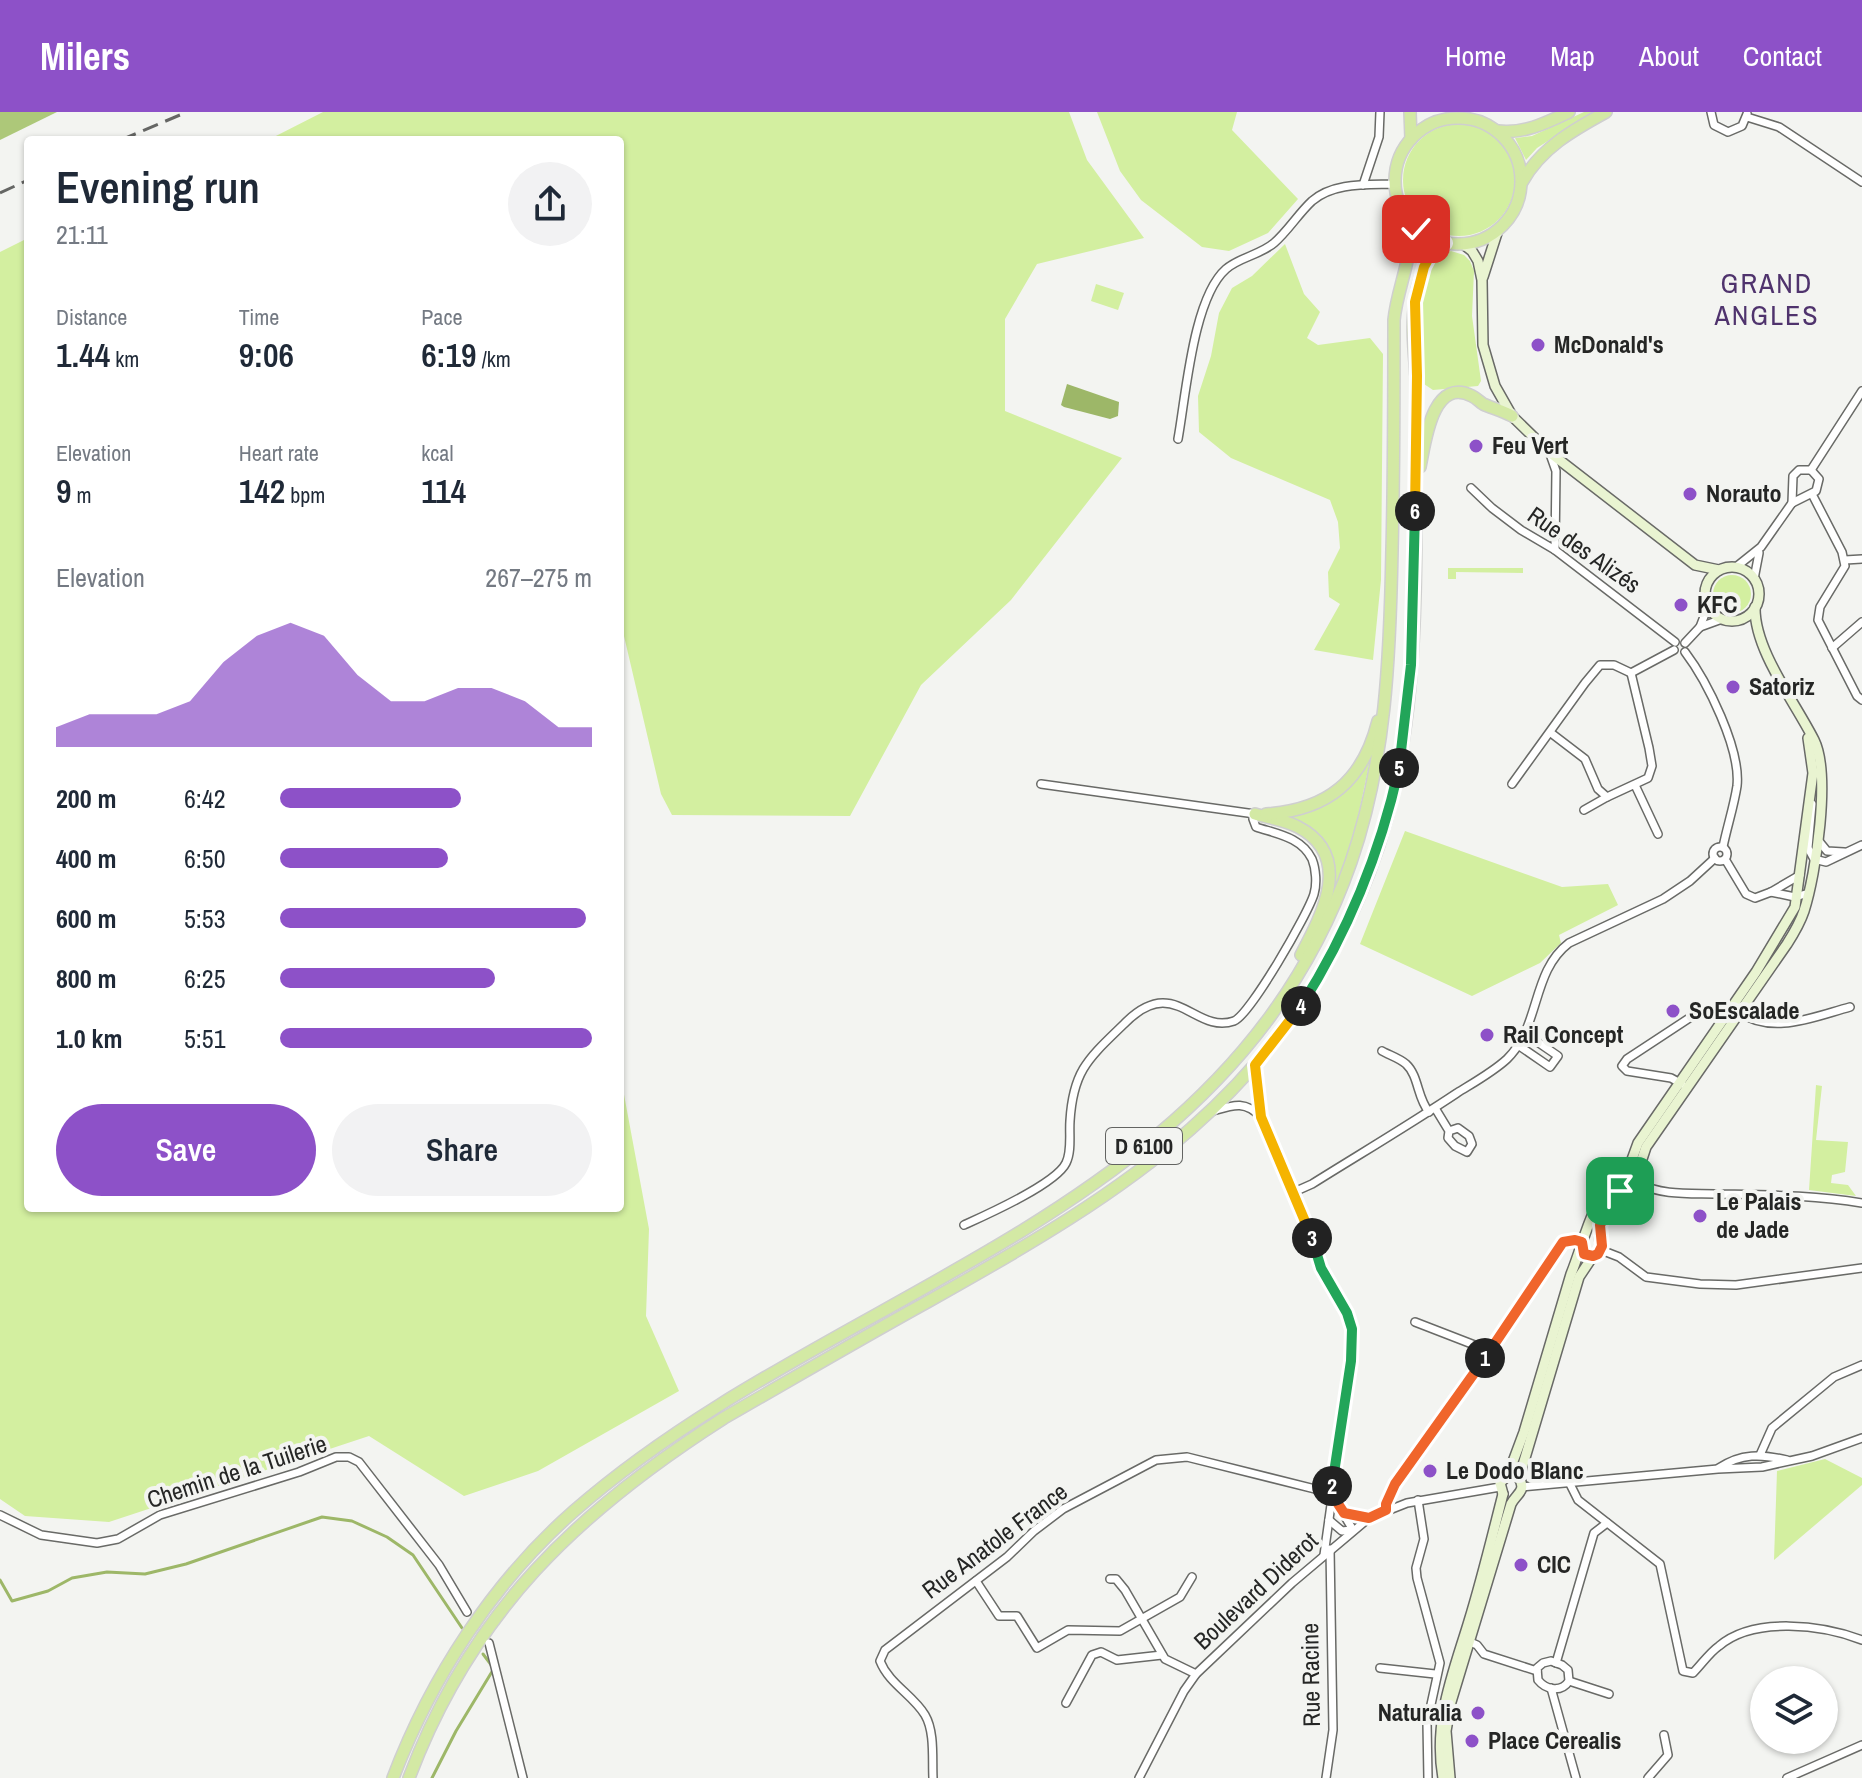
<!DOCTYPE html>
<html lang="en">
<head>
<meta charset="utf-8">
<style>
  :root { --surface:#fff; --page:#f2f2f3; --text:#1f2937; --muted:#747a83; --accent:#8d51c8 }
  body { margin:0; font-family:"Archivo Narrow",sans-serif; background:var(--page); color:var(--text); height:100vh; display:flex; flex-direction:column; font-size:30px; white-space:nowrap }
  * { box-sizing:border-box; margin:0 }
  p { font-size:26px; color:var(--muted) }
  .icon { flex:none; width:44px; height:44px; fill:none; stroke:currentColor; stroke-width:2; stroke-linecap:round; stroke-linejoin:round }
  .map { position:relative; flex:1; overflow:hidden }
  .sheet { position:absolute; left:24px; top:24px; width:600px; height:1076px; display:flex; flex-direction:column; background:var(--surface); border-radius:8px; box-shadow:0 2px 6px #0004 }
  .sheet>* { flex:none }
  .fabs { position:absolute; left:1750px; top:1554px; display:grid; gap:16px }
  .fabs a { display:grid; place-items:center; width:88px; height:88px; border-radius:50%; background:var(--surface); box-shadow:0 2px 6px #0004; font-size:40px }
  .pin { position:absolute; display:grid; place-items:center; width:68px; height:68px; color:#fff; margin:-34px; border-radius:16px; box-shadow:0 4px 12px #0006 }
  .km { position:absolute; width:40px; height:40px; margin:-20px; border-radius:50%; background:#222; color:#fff; font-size:22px; line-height:40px; text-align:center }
  .round { display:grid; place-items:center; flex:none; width:84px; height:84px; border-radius:42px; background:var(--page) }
  .summary { display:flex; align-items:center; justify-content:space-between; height:136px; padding:0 32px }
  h1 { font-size:44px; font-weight:600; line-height:60px }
  .stats { display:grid; grid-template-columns:repeat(3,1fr); gap:12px; height:136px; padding:8px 32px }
  .stats div { display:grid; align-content:center }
  .stats b { font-size:34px; font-weight:600 }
  .stats small { font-size:22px; font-weight:400 }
  .stats p { font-size:22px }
  .chart { height:224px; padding:16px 32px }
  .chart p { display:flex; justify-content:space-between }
  .chart svg { width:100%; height:144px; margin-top:8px; fill:var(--accent); opacity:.7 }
  .cta { display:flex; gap:16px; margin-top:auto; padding:16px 32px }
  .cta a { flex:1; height:92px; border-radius:48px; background:var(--accent); color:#fff; font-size:32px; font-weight:600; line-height:92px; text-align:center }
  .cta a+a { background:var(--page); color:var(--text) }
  ul { padding:0 32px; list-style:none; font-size:26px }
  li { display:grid; grid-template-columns:128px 96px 1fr; align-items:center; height:60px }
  li i { height:20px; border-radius:10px; background:var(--accent) }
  header { display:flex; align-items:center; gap:48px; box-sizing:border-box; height:112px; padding:0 40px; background:var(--accent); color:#fff }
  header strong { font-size:38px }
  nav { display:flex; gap:44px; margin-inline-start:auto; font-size:28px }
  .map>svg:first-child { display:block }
  .green { fill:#d3efa0 }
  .forest { fill:#adc879 }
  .water { fill:#9db768 }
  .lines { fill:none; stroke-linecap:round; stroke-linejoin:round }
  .stream { stroke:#9db768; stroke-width:3 }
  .minor-casing { stroke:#696a67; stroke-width:10 }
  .secondary-casing { stroke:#696a67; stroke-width:12 }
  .primary-casing { stroke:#cfcfcf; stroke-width:14 }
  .minor { stroke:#fff; stroke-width:7 }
  .secondary { stroke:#e9f4d1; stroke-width:9 }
  .primary { stroke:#d3e9a4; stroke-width:11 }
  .rail { stroke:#656664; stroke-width:3; stroke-dasharray:16 8; stroke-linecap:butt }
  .split-1-casing { stroke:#fff; stroke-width:16 }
  .split-2-casing { stroke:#fff; stroke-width:16 }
  .split-3-casing { stroke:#fff; stroke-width:16 }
  .split-4-casing { stroke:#fff; stroke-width:16 }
  .split-5-casing { stroke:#fff; stroke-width:16 }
  .split-6-casing { stroke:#fff; stroke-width:16 }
  .split-7-casing { stroke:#fff; stroke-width:16 }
  .split-1 { stroke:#f0652b; stroke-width:10 }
  .split-2 { stroke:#f0652b; stroke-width:10 }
  .split-3 { stroke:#22a559; stroke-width:10 }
  .split-4 { stroke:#f5b400; stroke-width:10 }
  .split-5 { stroke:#22a559; stroke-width:10 }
  .split-6 { stroke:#22a559; stroke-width:10 }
  .split-7 { stroke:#f5b400; stroke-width:10 }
  .poi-dot { fill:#8d51c8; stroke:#f3f4f1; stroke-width:3 }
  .labels { text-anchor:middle; stroke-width:8; stroke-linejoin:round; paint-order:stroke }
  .shield { fill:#f3f4f1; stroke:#636462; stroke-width:2 }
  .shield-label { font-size:22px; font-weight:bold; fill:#252625 }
  .poi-label { font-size:24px; font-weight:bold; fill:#252625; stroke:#f3f4f1; text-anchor:start }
  .street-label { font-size:24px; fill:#252625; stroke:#f3f4f1 }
  .quarter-label { font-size:28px; letter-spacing:2px; fill:#4f336d; stroke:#f3f4f1 }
</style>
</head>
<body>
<header>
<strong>Milers</strong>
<nav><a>Home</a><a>Map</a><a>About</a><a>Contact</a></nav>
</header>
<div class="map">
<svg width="1862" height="1666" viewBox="0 0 1862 1666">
  <rect width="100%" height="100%" fill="#f3f4f1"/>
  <!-- green -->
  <g class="green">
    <polygon points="323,0 1069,0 1087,48 1144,126 1037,152 1005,207 1005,299 1122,346 1011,488 921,573 850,704 672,703 661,682 620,507 620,28 268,28"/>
    <polygon points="1097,0 1237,0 1232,18 1298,87 1268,121 1229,139 1202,135 1141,88 1120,59"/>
    <polygon points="1584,0 1593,0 1537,36 1526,48 1515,26 1532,24"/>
    <circle cx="1459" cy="68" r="56"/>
    <polygon points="28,126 28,1096 620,1096 620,961 649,1117 646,1204 679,1279 538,1359 464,1384 369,1324 109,1410 25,1404 0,1387 0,140"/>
    <polygon points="1285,132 1304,182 1320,200 1307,226 1318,233 1370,226 1383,242 1381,468 1373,548 1314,538 1340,492 1329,485 1328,460 1340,436 1338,410 1330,388 1231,346 1199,320 1198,284 1211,244 1219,201 1232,176 1252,164"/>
    <path d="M1451 139 1464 143 1470 149 1474 159 1472 204 1481 269 1478 274 1433 278 1424 272C1423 236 1409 155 1451 139Z"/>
    <polygon points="1096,172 1124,181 1118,198 1091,189"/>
    <polygon points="1448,456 1523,456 1523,461 1456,460 1456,467 1448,467"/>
    <circle cx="1732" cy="482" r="19"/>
    <polygon points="1371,644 1355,719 1336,775 1329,741 1286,705 1324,693"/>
    <polygon points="1405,719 1562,775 1608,772 1618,793 1559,823 1561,831 1540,851 1472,884 1360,832"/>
    <polygon points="1816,973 1822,974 1816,1028 1848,1030 1845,1060 1832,1063 1831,1071 1848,1073 1856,1084 1809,1078"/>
    <polygon points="1825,1347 1862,1366 1862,1373 1774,1448 1777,1359"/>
  </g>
  <!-- forest -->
  <polygon class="forest" points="0,0 57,0 0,28"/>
  <!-- water -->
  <polygon class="water" points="1067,272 1119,290 1118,304 1110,307 1064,295 1061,293"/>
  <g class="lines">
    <!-- stream -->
    <g class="stream">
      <polyline points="0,1468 12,1489 48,1479 72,1466 107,1460 145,1462 186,1452 322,1405 352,1409 387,1425 413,1443 462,1516"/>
      <polyline points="483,1542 492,1554"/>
      <polyline points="432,1666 456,1619 493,1558"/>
    </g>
    <!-- minor casing -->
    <g class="minor-casing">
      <g id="minor">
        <polyline points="1711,0 1714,13 1728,20 1742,14 1747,2"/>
        <polyline points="1747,5 1779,15 1862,70"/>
        <polyline points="1363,73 1379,25 1380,0"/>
        <path d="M1178 327C1186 283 1193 186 1226 157 1240 145 1260 143 1274 131 1288 119 1298 102 1312 89 1334 70 1367 73 1395 72"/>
        <polyline points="1550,342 1556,359 1555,438"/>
        <polyline points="1811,358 1862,279"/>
        <polyline points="1471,376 1492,396 1521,418 1555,438 1675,530"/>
        <polyline points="1812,382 1842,440 1845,454 1820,495 1818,508 1857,584 1862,588"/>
        <polyline points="1792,391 1793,364 1799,358 1811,358"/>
        <polyline points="1845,448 1862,447"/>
        <polyline points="1736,455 1761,435 1792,391 1816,379 1819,367 1811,358"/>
        <polyline points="1754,467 1759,441"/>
        <polyline points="1700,515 1722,507"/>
        <polyline points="1685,531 1700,515 1708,494"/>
        <polyline points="1832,536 1862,510"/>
        <path d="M1685 540C1707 569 1741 637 1737 674 1734 694 1727 715 1723 735"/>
        <polyline points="1551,621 1585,647 1598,677 1607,685 1648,666 1652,654 1649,636 1631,561"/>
        <polyline points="1512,672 1585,571 1600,553 1614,553 1631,561 1674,538"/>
        <polyline points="1635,673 1658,722"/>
        <polyline points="1812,692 1808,736 1814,747 1826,750 1862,733"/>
        <polyline points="1584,698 1607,685"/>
        <polyline points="1818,728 1827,739 1844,740"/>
        <circle cx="1720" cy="742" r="7"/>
        <polyline points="1725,747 1746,782 1755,786 1771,780 1800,763"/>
        <polyline points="1771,780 1795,785 1809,781"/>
        <path d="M1737 899C1772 924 1813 905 1850 895"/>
        <polyline points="1518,933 1550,955 1558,944 1526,922"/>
        <path d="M1382 939C1389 943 1399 946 1406 952 1419 964 1417 986 1429 1000"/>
        <path d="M1255 953C1256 1008 1277 1039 1297 1088 1307 1110 1312 1135 1322 1158 1340 1199 1356 1197 1351 1249L1324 1443"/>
        <polyline points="1682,972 1671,966 1627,959 1622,954 1627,947 1700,899"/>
        <polyline points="1435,996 1449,1019 1448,1026 1455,1034 1467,1040 1472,1032 1469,1024 1458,1016 1449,1019"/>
        <path d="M1213 999C1233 993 1245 988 1261 1005"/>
        <path d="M1638 1071C1662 1084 1692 1081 1718 1082 1766 1083 1815 1083 1862 1091"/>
        <path d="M1294 1080 1312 1072C1360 1042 1409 1013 1457 981 1473 971 1493 960 1507 947 1541 914 1531 860 1569 831L1663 787 1690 769 1715 746"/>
        <path d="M964 1113C986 1103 1056 1072 1066 1051 1072 1039 1069 1022 1070 1009 1073 958 1089 946 1124 912 1175 860 1194 923 1234 909 1250 903 1308 802 1314 782 1317 772 1316 757 1312 747 1301 725 1277 722 1256 715L1253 707 1255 702 1041 672"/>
        <polyline points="1601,1138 1619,1145 1646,1165 1700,1172 1736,1173 1862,1156"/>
        <polyline points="1415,1210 1490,1239"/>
        <polyline points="1760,1343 1772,1316 1834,1265 1862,1253"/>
        <path d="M1719 1356C1741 1341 1761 1342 1787 1348"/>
        <path d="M1569 1370 1578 1388 1660 1452 1683 1559 1693 1561C1702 1552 1709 1541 1719 1534 1754 1504 1823 1513 1862 1528"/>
        <polyline points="1522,1375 1718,1357 1762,1355 1812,1344 1862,1326"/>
        <polyline points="1332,1383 1353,1418"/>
        <polyline points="1418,1388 1424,1427 1416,1456 1417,1466 1440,1551 1427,1611 1428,1666"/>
        <polyline points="1386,1398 1395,1372 1467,1272 1559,1134 1568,1128 1582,1130"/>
        <polyline points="1344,1401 1369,1406"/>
        <polyline points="0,1403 41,1423 97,1431 118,1427 160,1403 299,1360 336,1345 349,1345 359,1350 439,1453 467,1500"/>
        <polyline points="1329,1408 1342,1419 1351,1418"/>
        <polyline points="1110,1467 1116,1467 1125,1478 1165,1547 1196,1562"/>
        <polyline points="976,1469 999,1504 1017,1504 1037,1536 1068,1518 1120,1519 1180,1485 1192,1465"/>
        <polyline points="1470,1530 1477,1533 1484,1542 1537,1559"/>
        <polyline points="489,1531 523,1666"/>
        <path d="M1551 1549 1562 1553 1568 1558 1569 1569C1561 1581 1546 1578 1538 1568L1537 1556 1543 1551Z"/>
        <polyline points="1556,1551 1594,1421 1607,1411"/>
        <polyline points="1380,1556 1435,1562"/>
        <polyline points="1569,1569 1609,1582"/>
        <polyline points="1551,1576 1576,1666"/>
        <polyline points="1066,1591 1092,1543 1101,1540 1117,1548 1162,1543"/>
        <path d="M933 1666C932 1647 935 1620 925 1603 913 1583 889 1572 880 1549L885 1538 1007 1445 1034 1419 1063 1397 1156 1348 1187 1345 1331 1381"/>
        <polyline points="1139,1666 1184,1579 1196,1562 1292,1471 1369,1406 1407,1391 1500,1375"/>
        <polyline points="1326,1666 1333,1618 1330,1437"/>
        <polyline points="1648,1666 1668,1643 1664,1623"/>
        <polyline points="1787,1666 1862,1633"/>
      </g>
    </g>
    <!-- secondary casing -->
    <g class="secondary-casing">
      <g id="secondary">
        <polyline points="1463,132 1472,139 1478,149 1482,168 1483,233 1495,274 1512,304 1549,340 1695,453 1719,458"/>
        <polyline points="1483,165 1498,118"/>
        <circle cx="1732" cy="482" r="27"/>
        <polyline points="1630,1053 1638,1031 1756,860 1795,795 1813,661 1808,626"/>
        <path d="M1519 1366 1579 1165 1593 1144 1601 1138 1599 1122 1606 1099 1620 1079 1635 1073 1641 1068 1639 1056 1646 1035 1787 832C1794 821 1800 811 1804 799 1816 762 1831 662 1814 628 1795 590 1754 538 1755 495"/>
        <path d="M1503 1382 1500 1371 1508 1363 1524 1320 1571 1162C1580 1140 1585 1118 1595 1097 1602 1082 1616 1070 1624 1055L1630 1053"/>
        <path d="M1443 1666C1433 1609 1453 1562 1469 1509 1482 1467 1492 1425 1503 1382"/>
        <path d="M1450 1666 1446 1619 1451 1590 1511 1392C1516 1382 1527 1379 1519 1366"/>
      </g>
    </g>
    <!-- primary casing -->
    <g class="primary-casing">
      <g id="primary">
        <polyline points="1410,0 1411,27"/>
        <circle cx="1458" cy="69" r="63"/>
        <path d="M1498 19C1524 22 1546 11 1569 0"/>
        <path d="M1522 70C1541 36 1573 18 1606 0"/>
        <path d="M1420 355C1425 331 1432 264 1472 284 1476 286 1479 289 1483 292 1492 296 1503 299 1512 304"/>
        <path d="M1255 702C1269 706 1285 708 1298 715 1354 744 1322 803 1301 843"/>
        <path d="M1266 702C1328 698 1363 669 1378 609"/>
        <path d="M393 1666C431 1566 493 1470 574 1399 832 1173 1226 1110 1351 750 1386 649 1390 544 1392 438 1394 361 1394 285 1394 208 1397 175 1415 142 1409 109"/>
        <path d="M409 1666C471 1500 578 1399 724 1306 792 1267 860 1227 929 1189 1126 1079 1283 983 1369 761 1427 611 1413 446 1417 288 1417 256 1410 222 1415 190 1418 167 1425 144 1445 131"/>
      </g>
    </g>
    <!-- minor -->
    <use href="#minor" class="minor"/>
    <!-- secondary -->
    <use href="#secondary" class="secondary"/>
    <!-- primary -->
    <use href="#primary" class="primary"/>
    <!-- rail -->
    <g class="rail">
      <polyline points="121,28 187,0"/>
      <polyline points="0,81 28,68"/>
    </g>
  </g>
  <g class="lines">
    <!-- split-1 casing -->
    <g class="split-1-casing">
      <polyline id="split-1" points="1485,1246 1563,1130 1575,1128 1582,1130 1584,1142 1593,1144 1598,1142 1602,1134 1600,1113 1620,1079"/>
    </g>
    <!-- split-2 casing -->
    <g class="split-2-casing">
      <polyline id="split-2" points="1332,1374 1331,1381 1344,1401 1369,1406 1386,1398 1386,1392 1395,1372 1485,1246"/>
    </g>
    <!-- split-3 casing -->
    <g class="split-3-casing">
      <polyline id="split-3" points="1312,1126 1321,1156 1347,1201 1352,1217 1351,1249 1332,1374"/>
    </g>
    <!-- split-4 casing -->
    <g class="split-4-casing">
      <polyline id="split-4" points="1301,894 1255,953 1261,1005 1312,1126"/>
    </g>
    <!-- split-5 casing -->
    <g class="split-5-casing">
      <path id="split-5" d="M1301 894C1348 820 1380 742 1399 656"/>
    </g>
    <!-- split-6 casing -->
    <g class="split-6-casing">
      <polyline id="split-6" points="1399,656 1411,553 1415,399"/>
    </g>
    <!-- split-7 casing -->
    <g class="split-7-casing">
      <polyline id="split-7" points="1415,399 1417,264 1415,190 1424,155 1431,142 1445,131 1416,117"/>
    </g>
    <!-- split-1 -->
    <use href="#split-1" class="split-1"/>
    <!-- split-2 -->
    <use href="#split-2" class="split-2"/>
    <!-- split-3 -->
    <use href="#split-3" class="split-3"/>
    <!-- split-4 -->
    <use href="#split-4" class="split-4"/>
    <!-- split-5 -->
    <use href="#split-5" class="split-5"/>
    <!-- split-6 -->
    <use href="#split-6" class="split-6"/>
    <!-- split-7 -->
    <use href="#split-7" class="split-7"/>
  </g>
  <!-- markers -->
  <g class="poi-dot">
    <circle cx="1538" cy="233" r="8"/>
    <circle cx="1476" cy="334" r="8"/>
    <circle cx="1690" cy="382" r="8"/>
    <circle cx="1681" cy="493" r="8"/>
    <circle cx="1733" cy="575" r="8"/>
    <circle cx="1673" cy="899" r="8"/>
    <circle cx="1487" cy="923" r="8"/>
    <circle cx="1700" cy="1104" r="8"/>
    <circle cx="1430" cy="1359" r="8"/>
    <circle cx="1521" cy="1453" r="8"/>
    <circle cx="1478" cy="1601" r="8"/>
    <circle cx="1472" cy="1629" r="8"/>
  </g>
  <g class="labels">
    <!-- shield labels -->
    <rect class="shield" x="1106" y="1016" width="76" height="36" rx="6"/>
    <g class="shield-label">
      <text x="1144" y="1042">D 6100</text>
    </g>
    <!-- poi labels -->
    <g class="poi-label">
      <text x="1554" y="241">McDonald's</text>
      <text x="1492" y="342">Feu Vert</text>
      <text x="1706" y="390">Norauto</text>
      <text x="1697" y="501">KFC</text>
      <text x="1749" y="583">Satoriz</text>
      <text x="1689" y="907">SoEscalade</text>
      <text x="1503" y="931">Rail Concept</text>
      <text x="1716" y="1098">Le Palais<tspan x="1716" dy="28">de Jade</tspan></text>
      <text x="1446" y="1367">Le Dodo Blanc</text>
      <text x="1537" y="1461">CIC</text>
      <text x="1462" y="1609" text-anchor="end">Naturalia</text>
      <text x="1488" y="1637">Place Cerealis</text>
    </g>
    <!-- street labels -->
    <g class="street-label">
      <text transform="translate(1584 438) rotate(35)" y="8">Rue des Alizés</text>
      <text transform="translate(237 1360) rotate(-18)" y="8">Chemin de la Tuilerie</text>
      <text transform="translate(995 1429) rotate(-37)" y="8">Rue Anatole France</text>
      <text transform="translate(1256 1479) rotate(-43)" y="8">Boulevard Diderot</text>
      <text transform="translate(1311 1563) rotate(-91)" y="8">Rue Racine</text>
    </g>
    <!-- quarter labels -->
    <g class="quarter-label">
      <text x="1767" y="181">GRAND<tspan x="1767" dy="32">ANGLES</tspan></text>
    </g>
  </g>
</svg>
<div class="fabs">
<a><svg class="icon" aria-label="layers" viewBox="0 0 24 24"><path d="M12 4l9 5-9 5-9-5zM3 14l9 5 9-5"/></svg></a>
</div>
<div class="pin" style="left:1620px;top:1079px;background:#1e9e55"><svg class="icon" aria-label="arrive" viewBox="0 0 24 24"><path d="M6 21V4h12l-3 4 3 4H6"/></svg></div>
<div class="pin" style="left:1416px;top:117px;background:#d93025"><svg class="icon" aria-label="check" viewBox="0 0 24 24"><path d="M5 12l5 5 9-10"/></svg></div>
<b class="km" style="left:1485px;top:1246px">1</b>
<b class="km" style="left:1332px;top:1374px">2</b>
<b class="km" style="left:1312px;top:1126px">3</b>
<b class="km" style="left:1301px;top:894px">4</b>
<b class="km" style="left:1399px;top:656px">5</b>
<b class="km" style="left:1415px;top:399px">6</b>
<section class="sheet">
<div class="summary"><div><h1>Evening run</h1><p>21:11</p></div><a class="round"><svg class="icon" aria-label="share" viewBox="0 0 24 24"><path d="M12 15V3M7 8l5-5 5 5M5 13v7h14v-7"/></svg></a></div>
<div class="stats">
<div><p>Distance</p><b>1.44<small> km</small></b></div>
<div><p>Time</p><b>9:06</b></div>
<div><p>Pace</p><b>6:19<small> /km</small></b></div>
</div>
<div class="stats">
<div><p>Elevation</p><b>9<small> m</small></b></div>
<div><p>Heart rate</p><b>142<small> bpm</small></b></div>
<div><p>kcal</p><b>114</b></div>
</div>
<div class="chart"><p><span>Elevation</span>267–275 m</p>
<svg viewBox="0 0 160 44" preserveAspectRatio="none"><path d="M0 44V38L10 34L20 34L30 34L40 30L50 18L60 10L70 6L80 10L90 22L100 30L110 30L120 26L130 26L140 30L150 38L160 38V44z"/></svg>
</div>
<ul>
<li><b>200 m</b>6:42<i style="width:58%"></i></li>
<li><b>400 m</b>6:50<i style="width:54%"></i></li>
<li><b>600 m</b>5:53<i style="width:98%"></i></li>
<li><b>800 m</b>6:25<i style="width:69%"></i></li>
<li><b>1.0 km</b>5:51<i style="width:100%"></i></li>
</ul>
<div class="cta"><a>Save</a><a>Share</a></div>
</section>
</div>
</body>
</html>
